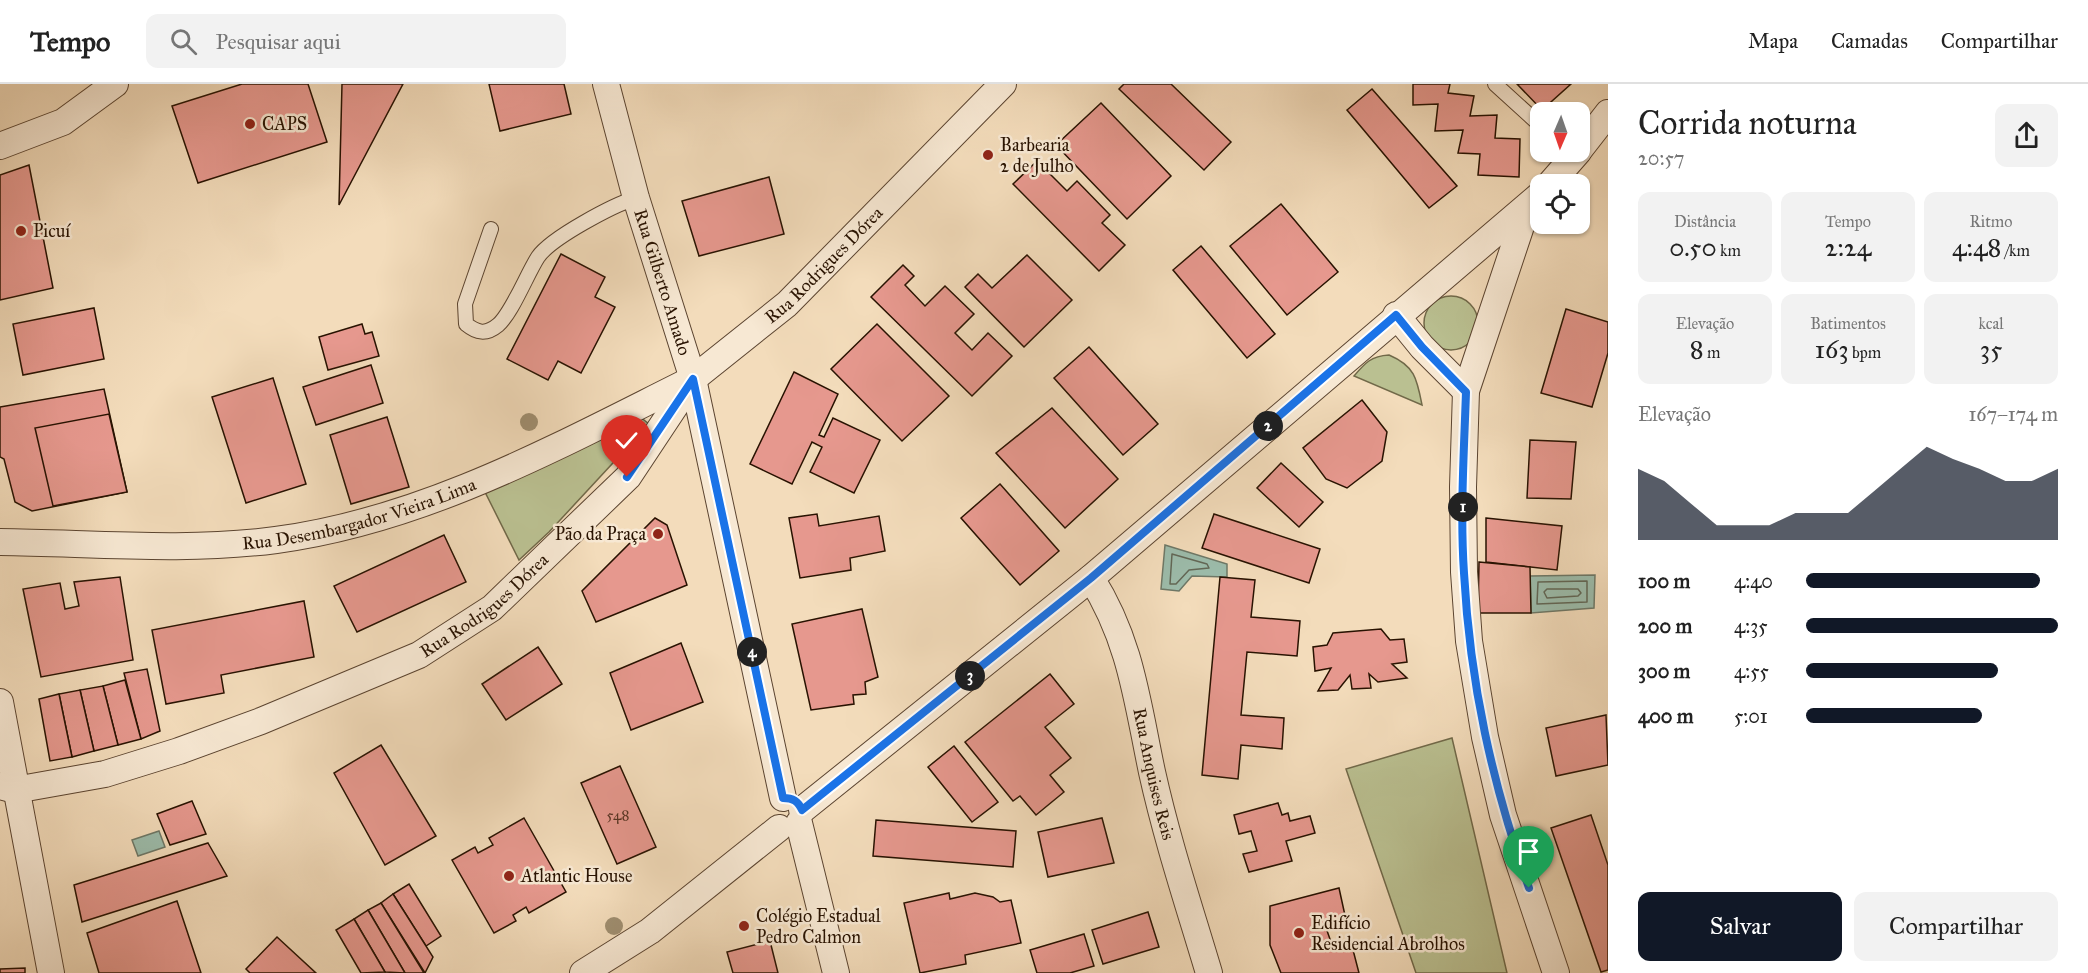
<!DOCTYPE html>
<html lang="pt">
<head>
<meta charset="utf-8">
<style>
  :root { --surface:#fff; --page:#f2f2f2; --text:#222; --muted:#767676; --line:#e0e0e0; --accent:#111827 }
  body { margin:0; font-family:"IM FELL Great Primer",serif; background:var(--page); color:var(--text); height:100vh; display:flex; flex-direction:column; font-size:22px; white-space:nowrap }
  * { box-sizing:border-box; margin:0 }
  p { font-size:20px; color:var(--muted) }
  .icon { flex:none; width:33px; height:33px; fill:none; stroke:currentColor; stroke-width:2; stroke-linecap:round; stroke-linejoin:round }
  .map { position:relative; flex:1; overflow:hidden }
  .panel { display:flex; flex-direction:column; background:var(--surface); width:480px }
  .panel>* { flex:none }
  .needle { width:39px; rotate:182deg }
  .fabs { position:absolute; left:1530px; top:18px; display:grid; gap:12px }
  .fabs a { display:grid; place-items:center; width:60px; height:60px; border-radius:12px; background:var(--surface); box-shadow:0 2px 4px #0004; font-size:30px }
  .pin { position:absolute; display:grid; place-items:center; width:51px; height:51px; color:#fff; margin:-62px -26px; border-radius:50% 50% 50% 0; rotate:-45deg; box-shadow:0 0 6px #0007 }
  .pin .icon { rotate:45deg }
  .km { position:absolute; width:30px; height:30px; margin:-15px; border-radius:50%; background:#222; color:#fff; font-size:16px; line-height:30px; text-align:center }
  .round { display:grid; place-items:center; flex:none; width:63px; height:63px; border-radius:12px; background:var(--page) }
  .head { display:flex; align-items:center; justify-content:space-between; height:102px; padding:0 30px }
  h1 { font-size:33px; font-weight:600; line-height:45px }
  .metrics { display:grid; grid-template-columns:repeat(3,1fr); gap:9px; height:102px; padding:6px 30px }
  .metrics div { display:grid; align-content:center; border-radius:12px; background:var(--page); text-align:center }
  .metrics b { font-size:26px; font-weight:600 }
  .metrics small { font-size:16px; font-weight:400 }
  .metrics p { font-size:16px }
  .chart { height:168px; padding:12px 30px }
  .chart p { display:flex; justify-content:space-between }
  .chart svg { width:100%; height:108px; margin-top:6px; fill:var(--accent); opacity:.7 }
  .primary-button { display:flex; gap:12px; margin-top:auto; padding:12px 30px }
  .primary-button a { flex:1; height:69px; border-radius:12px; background:var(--accent); color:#fff; font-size:24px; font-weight:600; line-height:69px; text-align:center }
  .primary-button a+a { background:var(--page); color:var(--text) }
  ul { padding:0 30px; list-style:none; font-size:20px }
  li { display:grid; grid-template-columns:96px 72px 1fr; align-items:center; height:45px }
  li i { height:15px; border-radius:8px; background:var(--accent) }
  header { display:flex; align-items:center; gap:36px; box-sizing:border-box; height:84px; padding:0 30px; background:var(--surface); border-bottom:2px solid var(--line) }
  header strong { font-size:28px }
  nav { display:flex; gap:33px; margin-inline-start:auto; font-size:21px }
  .search { width:420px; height:54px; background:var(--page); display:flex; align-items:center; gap:15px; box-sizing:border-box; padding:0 21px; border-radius:12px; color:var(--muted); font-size:22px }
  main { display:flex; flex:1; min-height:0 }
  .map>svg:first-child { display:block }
  .green { fill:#bac091; stroke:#716949; stroke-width:1.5 }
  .water { fill:#9cbcab; stroke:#6e7867; stroke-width:1.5 }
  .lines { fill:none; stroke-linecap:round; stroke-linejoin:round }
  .shore { stroke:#626756; stroke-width:1.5 }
  .building { fill:#e6988e; stroke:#281201; stroke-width:1.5 }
  .service-casing { stroke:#5b4430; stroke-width:16 }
  .minor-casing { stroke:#5b4430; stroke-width:28 }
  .service { stroke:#f7e8d3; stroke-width:14 }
  .minor { stroke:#f7e8d3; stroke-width:26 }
  .tree { fill:#9f8e70 }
  .route-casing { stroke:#fff; stroke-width:12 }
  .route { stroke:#1a73e8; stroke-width:8 }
  .poi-dot { fill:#8f2418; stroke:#f7e8d3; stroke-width:2 }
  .labels { text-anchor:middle; stroke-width:5; stroke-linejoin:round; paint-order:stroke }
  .number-label { font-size:15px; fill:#583424 }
  .poi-label { font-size:18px; fill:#281201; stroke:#f7e8d3; text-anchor:start }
  .street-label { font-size:18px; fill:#281201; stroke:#f7e8d3 }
</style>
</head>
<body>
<header>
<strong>Tempo</strong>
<div class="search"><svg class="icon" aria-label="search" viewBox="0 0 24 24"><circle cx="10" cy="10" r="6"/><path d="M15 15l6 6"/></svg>Pesquisar aqui</div>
<nav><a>Mapa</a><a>Camadas</a><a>Compartilhar</a></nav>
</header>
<main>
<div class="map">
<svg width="1608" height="889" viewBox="0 0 1608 889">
  <rect width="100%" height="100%" fill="#f3dcbb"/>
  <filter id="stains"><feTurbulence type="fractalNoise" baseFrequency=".00333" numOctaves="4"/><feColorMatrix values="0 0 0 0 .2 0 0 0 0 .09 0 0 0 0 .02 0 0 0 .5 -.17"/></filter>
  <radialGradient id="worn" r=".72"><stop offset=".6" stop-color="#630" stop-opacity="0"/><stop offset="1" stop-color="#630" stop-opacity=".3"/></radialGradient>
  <!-- green -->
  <g class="green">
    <circle cx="1451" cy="239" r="27"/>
    <path d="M1389 271C1415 282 1417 295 1422 321L1354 292C1365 279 1371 272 1389 271Z"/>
    <polygon points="639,332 649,340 549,448 519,476 484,406"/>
    <polygon points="1452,654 1507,889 1416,889 1346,685"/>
  </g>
  <!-- water -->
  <g class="water">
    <polygon points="1165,461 1227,480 1227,493 1192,492 1179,507 1161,505"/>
    <polygon points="1595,491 1594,524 1531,529 1530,492"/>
    <polygon points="159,747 165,763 138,772 132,756"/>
  </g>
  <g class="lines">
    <!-- shore -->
    <g class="shore">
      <polygon points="1172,470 1207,480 1209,484 1189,486 1176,500 1170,500"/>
      <polygon points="1587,497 1587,518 1537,520 1538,498"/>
      <polygon points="1547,505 1578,505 1581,509 1578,512 1547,514 1544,508"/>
    </g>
  </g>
  <!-- building -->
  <g class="building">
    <polygon points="242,0 308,0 327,58 198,99 172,22"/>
    <polygon points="342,0 403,0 339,121"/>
    <polygon points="489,0 564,0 571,30 500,47"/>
    <polygon points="1124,0 1171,0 1231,58 1204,86 1119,5"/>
    <polygon points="1413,0 1450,0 1448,9 1474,12 1470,32 1497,31 1495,54 1520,55 1519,93 1478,91 1480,70 1458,69 1463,46 1435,47 1438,20 1413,21"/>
    <polygon points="1517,0 1571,0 1542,26"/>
    <polygon points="1372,5 1457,102 1429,124 1347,26"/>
    <polygon points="1101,19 1171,92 1127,135 1056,61"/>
    <polygon points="1037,77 1067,107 1077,97 1110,131 1102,139 1125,161 1099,187 1013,100"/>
    <polygon points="29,81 53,204 0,216 0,91"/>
    <polygon points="769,93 784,150 699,172 682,117"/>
    <polygon points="1281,120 1338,188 1287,231 1230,162"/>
    <polygon points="1201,162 1275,250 1247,274 1173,186"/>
    <polygon points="561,170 605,193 595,213 615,223 581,289 558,277 548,296 507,275"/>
    <polygon points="1027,171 1072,216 1024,263 965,203 978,190 992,204"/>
    <polygon points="903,181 914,192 905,201 925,222 945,202 974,230 955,249 972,266 988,249 1012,272 972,312 871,213"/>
    <polygon points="94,224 104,275 23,291 13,240"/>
    <polygon points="1566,225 1608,238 1608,269 1592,323 1541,309"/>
    <polygon points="362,240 365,250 372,248 379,272 328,286 319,253"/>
    <polygon points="877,240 949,312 902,357 831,285"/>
    <polygon points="1089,263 1158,340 1123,371 1054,294"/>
    <polygon points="371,281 383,319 316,341 303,303"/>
    <polygon points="794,288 838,310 819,351 824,353 833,334 880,356 854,409 810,388 822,363 812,358 792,400 750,380"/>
    <polygon points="273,294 306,400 246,419 212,313"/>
    <polygon points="104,305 127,408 32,427 15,418 4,375 0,373 0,323"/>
    <polygon points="1362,316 1387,348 1382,377 1347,404 1326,395 1303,364"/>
    <polygon points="1052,324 1118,395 1065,444 996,369"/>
    <polygon points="109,330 127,408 53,422 35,344"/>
    <polygon points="387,333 409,403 351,420 330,351"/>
    <polygon points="1530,356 1576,358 1571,415 1527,414"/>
    <polygon points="1281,379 1323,418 1299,443 1257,404"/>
    <polygon points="1000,400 1059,467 1020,501 961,434"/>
    <polygon points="817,430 819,442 879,432 885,467 850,474 851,486 800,494 789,434"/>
    <polygon points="1214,430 1320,465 1309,499 1202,464"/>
    <polygon points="655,434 667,441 687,501 596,538 582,507"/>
    <polygon points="1486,434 1562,442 1557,486 1486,478"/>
    <polygon points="444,451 466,498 357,548 334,502"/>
    <polygon points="1479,478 1530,483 1531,529 1478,529"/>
    <polygon points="120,493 133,576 41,593 23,505 60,499 65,525 79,522 74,498"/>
    <polygon points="1220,493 1255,496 1251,533 1300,537 1297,572 1247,568 1241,631 1284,634 1282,665 1241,661 1238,695 1202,691"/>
    <polygon points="304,517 314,573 221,591 224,609 166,620 152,546"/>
    <polygon points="862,525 878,593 865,598 866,610 853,611 854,620 811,626 792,540"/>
    <polygon points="1381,545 1390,556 1404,555 1407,578 1392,580 1407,594 1378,598 1369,590 1371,604 1352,605 1350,591 1338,606 1318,607 1331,584 1315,587 1313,563 1327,561 1333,549"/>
    <polygon points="681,559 703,618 631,646 610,589"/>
    <polygon points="538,563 562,600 506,636 482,600"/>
    <polygon points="147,585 160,647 141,655 124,589"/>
    <polygon points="1050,590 1074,620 1045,643 1071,674 1050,691 1064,708 1036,731 1020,712 1013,717 965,658"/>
    <polygon points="125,596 141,655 118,661 103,602"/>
    <polygon points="103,602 118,661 94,667 80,606"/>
    <polygon points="80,606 94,667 72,673 59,610"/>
    <polygon points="59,610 72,673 50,677 39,615"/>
    <polygon points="1606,631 1608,681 1556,692 1546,644"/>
    <polygon points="381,661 436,752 385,781 334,689"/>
    <polygon points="954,662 998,718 972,738 928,683"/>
    <polygon points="620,682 656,763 617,780 581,699"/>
    <polygon points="192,717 206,750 170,761 157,730"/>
    <polygon points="1278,719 1282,731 1288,729 1290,737 1310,732 1315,749 1286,757 1292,777 1249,788 1243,770 1257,767 1251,747 1239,750 1234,731"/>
    <polygon points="1591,731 1608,781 1608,886 1601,888 1551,744"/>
    <polygon points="524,734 566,808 529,829 526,823 513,831 516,837 494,849 452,776 475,763 478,769 493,761 489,754"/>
    <polygon points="1102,734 1114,779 1048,793 1038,748"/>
    <polygon points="876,736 1016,747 1013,783 873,772"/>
    <polygon points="208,759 227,792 82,838 74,801"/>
    <polygon points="409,800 441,852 426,862 393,810"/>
    <polygon points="1339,804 1346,836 1325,841 1331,858 1344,858 1345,864 1352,862 1359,889 1281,889 1270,861 1270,822"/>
    <polygon points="949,809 950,815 975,809 993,813 1000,818 1011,816 1021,859 965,871 966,880 920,889 904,819"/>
    <polygon points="393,810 433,873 425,889 381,819"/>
    <polygon points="177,817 201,889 99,889 87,849"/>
    <polygon points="381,819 424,889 405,889 368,826"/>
    <polygon points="368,826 405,889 385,888 354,835"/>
    <polygon points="1148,828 1159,863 1103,880 1092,846"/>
    <polygon points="354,835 385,888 361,889 336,846"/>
    <polygon points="1084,850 1094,882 1070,889 1037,889 1030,866"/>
    <polygon points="277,853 316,889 250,889 246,885"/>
    <polygon points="770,857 778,889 733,889 727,868"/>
    <polygon points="25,884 25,889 0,889 0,885"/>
  </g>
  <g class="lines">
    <!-- service casing -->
    <g class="service-casing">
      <g id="service">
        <polyline points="1495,0 1540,41"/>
        <path d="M491 145 465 220 466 240C477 249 486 251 498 241 512 229 527 190 538 173 551 154 613 121 636 114"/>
      </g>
    </g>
    <!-- minor casing -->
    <g class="minor-casing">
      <g id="minor">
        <path id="s1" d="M606 0 636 114 693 295 783 714"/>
        <polyline points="0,62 63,38 115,0"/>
        <polyline points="1580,65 1608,29"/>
        <polyline points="1550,100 1578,68"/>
        <polyline points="1527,124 1466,307 1463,403 1464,488 1469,557 1485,653 1503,731 1556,889"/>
        <polyline points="1396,231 1422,263 1466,307"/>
        <path id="s2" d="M0 458C91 459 185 468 276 456 426 436 560 361 693 295"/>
        <path id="s3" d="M1091 494C1131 557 1137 617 1152 688 1167 756 1189 822 1209 889"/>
        <polyline points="0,618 51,889"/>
        <path id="s4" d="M0 702 15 706 105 690 179 667 261 637 419 571 492 524 628 393 693 295 787 220 1003 0"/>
        <polyline points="802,726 1091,494 1540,111"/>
        <polyline points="799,739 836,889"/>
        <polyline points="583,889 650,847 779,744"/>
      </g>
    </g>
    <!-- service -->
    <use href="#service" class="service"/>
    <!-- minor -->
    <use href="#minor" class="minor"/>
  </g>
  <!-- trees -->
  <g class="tree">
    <circle cx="529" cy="338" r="9"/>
    <circle cx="614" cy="842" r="9"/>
  </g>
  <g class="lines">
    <!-- route casing -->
    <g class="route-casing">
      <path id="route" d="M627 393 693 295 783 714C793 714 798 717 802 726L1091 494 1396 231 1422 263 1466 308C1464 368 1460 429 1464 489 1470 600 1492 699 1529 804"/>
    </g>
    <!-- route -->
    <use href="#route" class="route"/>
  </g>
  <!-- markers -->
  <g class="poi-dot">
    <circle cx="250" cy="40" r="6"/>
    <circle cx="988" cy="71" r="6"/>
    <circle cx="21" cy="147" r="6"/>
    <circle cx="658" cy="450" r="6"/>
    <circle cx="509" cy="792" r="6"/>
    <circle cx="744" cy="842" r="6"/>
    <circle cx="1299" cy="849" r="6"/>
  </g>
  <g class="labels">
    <!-- number labels -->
    <g class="number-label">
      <text x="618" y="736">548</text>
    </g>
    <!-- poi labels -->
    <g class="poi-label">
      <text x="262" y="46">CAPS</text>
      <text x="1000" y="67">Barbearia<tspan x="1000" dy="21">2 de Julho</tspan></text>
      <text x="33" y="153">Picuí</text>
      <text x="646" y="456" text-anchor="end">Pão da Praça</text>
      <text x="521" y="798">Atlantic House</text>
      <text x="756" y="838">Colégio Estadual<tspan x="756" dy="21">Pedro Calmon</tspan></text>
      <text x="1311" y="845">Edifício<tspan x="1311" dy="21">Residencial Abrolhos</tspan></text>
    </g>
    <!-- street labels -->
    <g class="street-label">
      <text dy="6" stroke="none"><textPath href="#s4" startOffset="1010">Rua Rodrigues Dórea</textPath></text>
      <text dy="6" stroke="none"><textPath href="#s1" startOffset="206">Rua Gilberto Amado</textPath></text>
      <text dy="6" stroke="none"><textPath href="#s2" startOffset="363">Rua Desembargador Vieira Lima</textPath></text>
      <text dy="6" stroke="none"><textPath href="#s4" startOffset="525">Rua Rodrigues Dórea</textPath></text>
      <text dy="6" stroke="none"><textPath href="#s3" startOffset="207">Rua Anquises Reis</textPath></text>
    </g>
  </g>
  <rect width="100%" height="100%" filter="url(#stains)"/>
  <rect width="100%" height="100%" fill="url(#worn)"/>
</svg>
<div class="fabs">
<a><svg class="needle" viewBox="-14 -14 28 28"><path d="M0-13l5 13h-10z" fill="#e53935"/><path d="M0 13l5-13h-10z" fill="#767676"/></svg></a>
<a><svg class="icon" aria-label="locate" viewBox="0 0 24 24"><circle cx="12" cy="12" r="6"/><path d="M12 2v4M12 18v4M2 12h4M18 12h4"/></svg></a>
</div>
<div class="pin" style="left:1529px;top:804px;background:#1e9e55"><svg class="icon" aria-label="arrive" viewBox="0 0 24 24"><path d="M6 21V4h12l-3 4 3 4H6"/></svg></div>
<div class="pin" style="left:627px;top:393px;background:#d93025"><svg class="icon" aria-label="check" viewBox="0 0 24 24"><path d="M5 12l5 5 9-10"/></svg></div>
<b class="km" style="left:1463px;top:423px">1</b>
<b class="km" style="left:1268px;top:342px">2</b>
<b class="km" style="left:970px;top:592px">3</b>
<b class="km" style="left:752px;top:568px">4</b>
</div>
<section class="panel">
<div class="head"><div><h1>Corrida noturna</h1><p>20:57</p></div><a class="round"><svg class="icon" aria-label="share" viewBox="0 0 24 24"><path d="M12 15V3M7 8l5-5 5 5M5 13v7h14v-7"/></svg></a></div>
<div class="metrics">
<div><p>Distância</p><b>0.50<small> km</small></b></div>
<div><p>Tempo</p><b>2:24</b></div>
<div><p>Ritmo</p><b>4:48<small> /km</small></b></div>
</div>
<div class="metrics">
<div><p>Elevação</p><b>8<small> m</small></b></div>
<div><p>Batimentos</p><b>163<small> bpm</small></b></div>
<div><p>kcal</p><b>35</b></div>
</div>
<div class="chart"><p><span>Elevação</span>167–174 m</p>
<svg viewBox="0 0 160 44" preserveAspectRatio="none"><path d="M0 44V15L10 20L20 29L30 38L40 38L50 38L60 33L70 33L80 33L90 24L100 15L110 6L120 11L130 15L140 20L150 20L160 15V44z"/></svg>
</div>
<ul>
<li><b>100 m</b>4:40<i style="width:93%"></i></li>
<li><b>200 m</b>4:35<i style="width:100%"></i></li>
<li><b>300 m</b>4:55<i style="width:76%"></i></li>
<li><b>400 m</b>5:01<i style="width:70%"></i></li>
</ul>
<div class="primary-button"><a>Salvar</a><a>Compartilhar</a></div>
</section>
</main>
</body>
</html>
